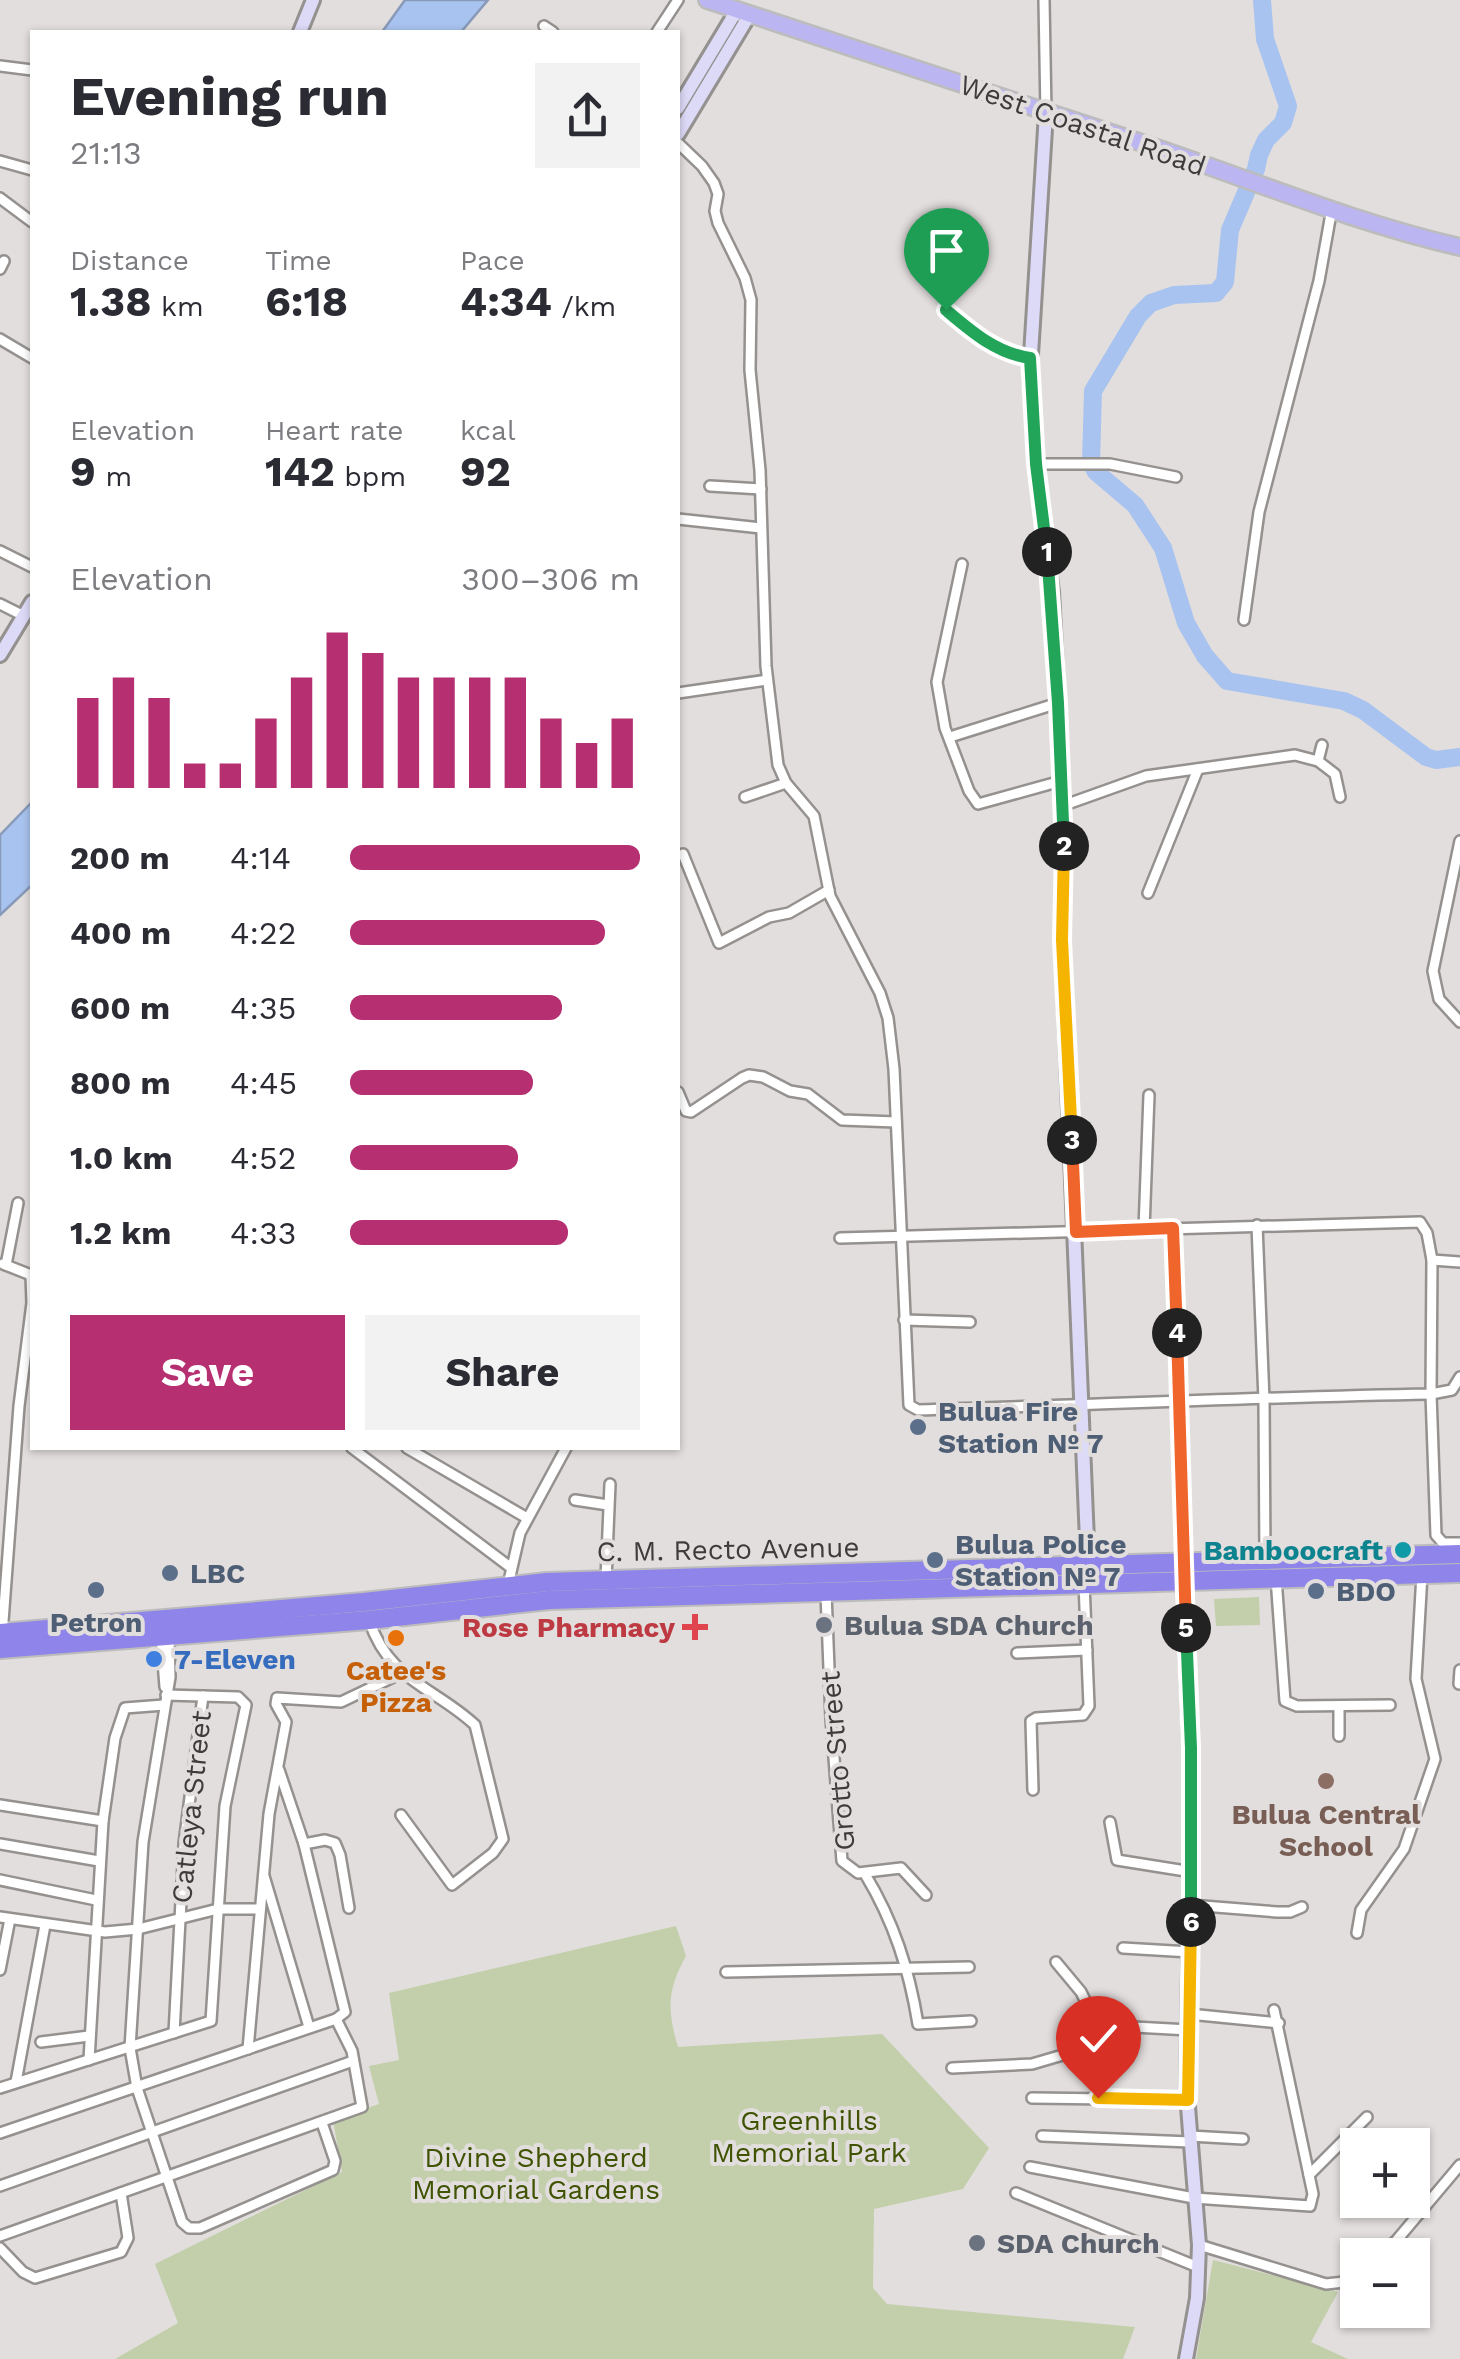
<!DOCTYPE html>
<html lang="en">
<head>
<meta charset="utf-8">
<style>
  :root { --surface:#fff; --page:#f2f2f3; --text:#2b2b33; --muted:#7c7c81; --accent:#b52f71 }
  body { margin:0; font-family:"Work Sans",sans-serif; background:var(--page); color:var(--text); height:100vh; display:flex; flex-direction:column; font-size:38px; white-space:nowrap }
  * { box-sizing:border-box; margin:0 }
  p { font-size:32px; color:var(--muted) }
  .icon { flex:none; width:55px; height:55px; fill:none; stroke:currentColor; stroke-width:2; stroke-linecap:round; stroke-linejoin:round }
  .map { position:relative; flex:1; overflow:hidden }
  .side { position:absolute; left:30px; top:30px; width:650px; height:1420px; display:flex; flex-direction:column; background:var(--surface); border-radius:0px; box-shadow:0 2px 8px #0004 }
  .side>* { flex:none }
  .controls { position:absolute; left:1340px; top:2128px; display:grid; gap:20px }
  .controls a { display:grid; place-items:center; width:90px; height:90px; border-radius:0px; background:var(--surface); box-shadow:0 2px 8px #0004; font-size:50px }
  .pin { position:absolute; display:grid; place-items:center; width:85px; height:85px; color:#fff; margin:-102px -42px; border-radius:50% 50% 50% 0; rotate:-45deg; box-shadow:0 0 10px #0007 }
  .pin .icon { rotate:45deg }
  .km { position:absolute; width:50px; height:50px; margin:-25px; border-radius:50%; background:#222; color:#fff; font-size:28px; line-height:50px; text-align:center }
  .round { display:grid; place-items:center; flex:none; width:105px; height:105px; border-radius:0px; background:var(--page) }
  .summary { display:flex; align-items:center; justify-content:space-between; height:170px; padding:0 40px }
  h1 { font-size:55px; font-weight:700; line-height:75px }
  .figures { display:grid; grid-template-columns:repeat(3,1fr); gap:15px; height:170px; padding:10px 40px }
  .figures div { display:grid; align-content:center }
  .figures b { font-size:42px; font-weight:700 }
  .figures small { font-size:28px; font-weight:400 }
  .figures p { font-size:28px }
  .chart { height:280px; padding:20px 40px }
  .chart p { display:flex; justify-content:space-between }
  .chart svg { width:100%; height:180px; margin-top:10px; stroke:var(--accent); stroke-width:6 }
  .cta { display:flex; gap:20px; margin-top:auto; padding:20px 40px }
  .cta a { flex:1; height:115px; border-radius:0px; background:var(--accent); color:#fff; font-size:40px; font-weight:700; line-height:115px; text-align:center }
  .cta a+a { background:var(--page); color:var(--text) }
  ul { padding:0 40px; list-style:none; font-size:32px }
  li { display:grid; grid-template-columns:160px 120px 1fr; align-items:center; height:75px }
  li i { height:25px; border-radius:12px; background:var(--accent) }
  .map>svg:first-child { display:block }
  .green { fill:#c2cfaa }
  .water { fill:#a8c3ef; stroke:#889ab9; stroke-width:2.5 }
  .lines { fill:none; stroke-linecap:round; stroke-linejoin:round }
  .river { stroke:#a8c3ef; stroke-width:18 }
  .street-casing { stroke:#94918f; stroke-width:14 }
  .secondary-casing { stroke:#94918f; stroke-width:18 }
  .primary-casing { stroke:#bdbcbc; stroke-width:20 }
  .highway-casing { stroke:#bdbcbc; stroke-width:22 }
  .street { stroke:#fff; stroke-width:9 }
  .secondary { stroke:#dddaf8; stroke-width:12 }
  .primary { stroke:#bbb5f2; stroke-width:15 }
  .highway { stroke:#8e84e9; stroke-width:18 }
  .split-1-casing { stroke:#fff; stroke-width:20 }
  .split-2-casing { stroke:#fff; stroke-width:20 }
  .split-3-casing { stroke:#fff; stroke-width:20 }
  .split-4-casing { stroke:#fff; stroke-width:20 }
  .split-5-casing { stroke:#fff; stroke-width:20 }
  .split-6-casing { stroke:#fff; stroke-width:20 }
  .split-7-casing { stroke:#fff; stroke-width:20 }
  .split-1 { stroke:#22a559; stroke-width:12 }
  .split-2 { stroke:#22a559; stroke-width:12 }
  .split-3 { stroke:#f5b400; stroke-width:12 }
  .split-4 { stroke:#f0652b; stroke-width:12 }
  .split-5 { stroke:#f0652b; stroke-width:12 }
  .split-6 { stroke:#22a559; stroke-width:12 }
  .split-7 { stroke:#f5b400; stroke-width:12 }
  .service-dot { fill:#5c6f8a; stroke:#e2dedd; stroke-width:4 }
  .culture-dot { fill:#0f9aa8; stroke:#e2dedd; stroke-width:4 }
  .worship-dot { fill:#6b7280; stroke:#e2dedd; stroke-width:4 }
  .health-dot { fill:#e0444e; stroke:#e2dedd; stroke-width:4 }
  .food-dot { fill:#e8710a; stroke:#e2dedd; stroke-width:4 }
  .shop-dot { fill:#3f7fe0; stroke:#e2dedd; stroke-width:4 }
  .education-dot { fill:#8d6e63; stroke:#e2dedd; stroke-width:4 }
  .labels { text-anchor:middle; stroke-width:8; stroke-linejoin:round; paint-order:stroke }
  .street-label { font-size:28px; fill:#3d3b3b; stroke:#e2dedd }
  .service-label { font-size:28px; font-weight:bold; fill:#4e5e75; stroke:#e2dedd; text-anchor:start }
  .culture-label { font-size:28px; font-weight:bold; fill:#0d838f; stroke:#e2dedd; text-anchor:end }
  .worship-label { font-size:28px; font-weight:bold; fill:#5b616d; stroke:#e2dedd; text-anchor:start }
  .health-label { font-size:28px; font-weight:bold; fill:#be3a42; stroke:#e2dedd; text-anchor:end }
  .shop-label { font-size:28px; font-weight:bold; fill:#366cbe; stroke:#e2dedd; text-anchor:start }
  .food-label { font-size:28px; font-weight:bold; fill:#c56008; stroke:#e2dedd }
  .education-label { font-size:28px; font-weight:bold; fill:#785e54; stroke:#e2dedd }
  .park-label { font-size:28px; fill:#405303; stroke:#e2dedd }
</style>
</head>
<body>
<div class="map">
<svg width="1460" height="2359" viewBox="0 0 1460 2359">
  <rect width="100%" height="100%" fill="#e2dedd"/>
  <!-- green -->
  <g class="green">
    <polygon points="1259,1597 1260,1625 1216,1626 1214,1599"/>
    <path d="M676 1926 686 1956C667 1990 667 2010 678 2047L882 2034 989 2148 963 2189 874 2209 873 2288 887 2304 1135 2327 1123 2359H115L178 2323 155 2264 342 2172 333 2120 379 2104 369 2066 399 2060 389 1993Z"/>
    <polygon points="1213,2260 1338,2292 1311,2342 1348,2359 1196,2359"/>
  </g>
  <!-- water -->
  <g class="water">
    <polygon points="405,0 488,0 461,32 382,32"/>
    <polygon points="32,802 32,885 0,915 0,835"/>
  </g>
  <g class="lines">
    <!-- river -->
    <polyline class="river" points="1262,0 1265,39 1288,106 1283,123 1266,140 1259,155 1256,169 1230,230 1225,282 1216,293 1174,295 1151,303 1138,316 1093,391 1091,463 1096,472 1135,505 1163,548 1186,623 1205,656 1227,681 1344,701 1363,710 1426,757 1436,760 1460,757"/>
    <!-- street casing -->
    <g class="street-casing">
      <g id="street">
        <polyline points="1044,0 1046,113"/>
        <polyline points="544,26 553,32"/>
        <polyline points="657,32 678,0"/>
        <polyline points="0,66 32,70"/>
        <path d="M678 143 702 166 714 183 718 194 715 211 718 223 745 278 751 300 750 370 760 470 766 666 778 765 786 783 814 816 830 896 880 993 888 1018 894 1069 909 1405 918 1410C1089 1405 1260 1397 1431 1394L1452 1390 1460 1377"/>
        <polyline points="0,161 32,170"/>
        <polyline points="0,198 32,222"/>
        <polyline points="0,269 4,261"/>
        <path d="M946 310C972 332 996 353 1031 358"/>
        <polyline points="0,339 32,358"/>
        <polyline points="1036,464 1110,464 1176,477"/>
        <polyline points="710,486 761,489"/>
        <polyline points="678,519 761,528"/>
        <polyline points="0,551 32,567"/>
        <polyline points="962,564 937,682 945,728 969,791 978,804 1061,781"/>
        <polyline points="0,604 24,616"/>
        <polyline points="1244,620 1259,512 1319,281 1332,208"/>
        <polyline points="678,693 767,680"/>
        <polyline points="950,737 1058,703"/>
        <polyline points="1318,761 1322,745"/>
        <polyline points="745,797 786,783"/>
        <polyline points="1062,806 1146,776 1295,755 1318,761 1335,774 1340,797"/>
        <polyline points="1460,841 1433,971 1439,999 1460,1022"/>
        <polyline points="683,854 719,943 769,917 789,913 829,890"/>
        <polyline points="1148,893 1198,769"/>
        <polyline points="678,1092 686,1111 691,1112 742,1078 749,1075 763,1077 790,1091 808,1094 842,1120 896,1122"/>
        <polyline points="1257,1225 1264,1400 1265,1559"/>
        <polyline points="1173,1228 1183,1562"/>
        <polyline points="1144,1229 1149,1095"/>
        <polyline points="840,1238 1420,1222 1427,1233 1432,1260 1431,1394 1436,1535 1443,1543 1460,1543"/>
        <polyline points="1432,1260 1460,1262"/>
        <polyline points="3,1264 31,1275"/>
        <polyline points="6,1265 18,1203"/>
        <polyline points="904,1320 970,1322"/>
        <polyline points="352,1448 510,1567"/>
        <polyline points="407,1448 527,1518"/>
        <polyline points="575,1500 608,1505"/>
        <polyline points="1276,1578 1285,1701 1297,1706 1390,1705"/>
        <polyline points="606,1579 610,1484"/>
        <polyline points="508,1585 520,1533 566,1448"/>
        <polyline points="826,1593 831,1719 842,1861 858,1873 901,1868 926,1895"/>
        <path d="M369 1620C389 1681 434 1687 475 1725L503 1839 493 1853 452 1885 401 1815"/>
        <polyline points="2,1635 19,1406 32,1303 31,1275"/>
        <polyline points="161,1636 165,1687"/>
        <polyline points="169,1637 170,1677 143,1842 130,2048 137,2088 182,2222 189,2228 200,2228 333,2170 335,2161 322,2123"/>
        <polyline points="1017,1653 1087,1650"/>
        <polyline points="1459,1684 1460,1670"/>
        <polyline points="1339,1736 1339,1706"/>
        <polyline points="1033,1790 1031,1721 1036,1718 1083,1715 1089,1706 1084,1583"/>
        <polyline points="0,1805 103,1821"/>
        <polyline points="1110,1822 1117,1860 1192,1872"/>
        <polyline points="0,1844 99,1861"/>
        <polyline points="304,1844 325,1840 335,1843 340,1855 349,1908"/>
        <path d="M865 1874C894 1922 909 1969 918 2024L971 2021"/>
        <polyline points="264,1876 309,2027"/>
        <polyline points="0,1880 96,1900"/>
        <polyline points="1191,1905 1277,1912 1290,1912 1302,1907"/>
        <polyline points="0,1917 105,1932 138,1929 218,1909 260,1909"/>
        <polyline points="1357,1933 1361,1910 1404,1849 1435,1759 1416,1679 1422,1574"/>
        <polyline points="1123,1948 1190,1952"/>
        <polyline points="1056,1962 1081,1992 1101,2033"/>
        <polyline points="0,1970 10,1919"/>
        <polyline points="726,1972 969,1967"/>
        <polyline points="1189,2014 1279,2023"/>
        <polyline points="174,2033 184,1844 203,1696"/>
        <polyline points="41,2042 89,2036"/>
        <polyline points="248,2049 269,1814 286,1722 276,1704 277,1698 341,1702 404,1672"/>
        <polyline points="89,2060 103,1821 115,1738 125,1708 164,1705"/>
        <polyline points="952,2068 1032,2064 1073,2052 1116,2026 1189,2030"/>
        <polyline points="16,2082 45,1925"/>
        <polyline points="0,2088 211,2021 225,1806 246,1705 238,1697 166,1695"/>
        <polyline points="1032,2098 1188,2100"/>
        <polyline points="0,2133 336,2019 345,2012 304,1844 279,1770"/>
        <polyline points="1042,2136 1190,2142"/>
        <polyline points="1190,2136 1243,2139"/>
        <polyline points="1030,2167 1194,2198 1310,2206 1313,2194 1274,2010"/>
        <polyline points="1309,2175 1367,2117"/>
        <polyline points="0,2186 353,2061"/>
        <polyline points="1016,2193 1198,2267"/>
        <polyline points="0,2236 362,2107 352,2051 336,2019"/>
        <polyline points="1199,2245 1326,2284 1344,2282 1358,2273"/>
        <polyline points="0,2248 23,2272 35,2278 121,2252 128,2238 121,2193"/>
        <polyline points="1379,2255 1396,2241 1460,2165"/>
      </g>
    </g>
    <!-- secondary casing -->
    <g class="secondary-casing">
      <g id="secondary">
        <polyline points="300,32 313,0"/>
        <polyline points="678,108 737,10"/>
        <polyline points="1046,113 1030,371 1036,464 1052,592 1058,703 1064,842 1062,940 1088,1565"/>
        <polyline points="678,134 750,14"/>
        <polyline points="0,655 32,602"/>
        <polyline points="1183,1573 1192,1788 1187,2094 1199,2245 1197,2298 1186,2359"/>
      </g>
    </g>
    <!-- primary casing -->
    <g class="primary-casing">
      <path id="primary" d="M707 0C847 47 987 92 1127 138 1238 174 1346 221 1460 247"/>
    </g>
    <!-- highway casing -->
    <g class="highway-casing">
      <g id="highway">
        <polyline points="0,1633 364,1602 547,1582 1460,1554"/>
        <polyline points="0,1649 369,1620 549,1600 1460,1573"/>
      </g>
    </g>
    <!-- street -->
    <use href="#street" class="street"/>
    <!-- secondary -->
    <use href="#secondary" class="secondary"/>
    <!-- primary -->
    <use href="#primary" class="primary"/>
    <!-- highway -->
    <use href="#highway" class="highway"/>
  </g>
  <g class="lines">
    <!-- split-1 casing -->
    <g class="split-1-casing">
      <path id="split-1" d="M946 310C972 332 996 353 1030 358L1036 464 1047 552"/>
    </g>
    <!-- split-2 casing -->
    <g class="split-2-casing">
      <polyline id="split-2" points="1047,552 1058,703 1064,846"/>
    </g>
    <!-- split-3 casing -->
    <g class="split-3-casing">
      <polyline id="split-3" points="1064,846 1062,940 1072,1140"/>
    </g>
    <!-- split-4 casing -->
    <g class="split-4-casing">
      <polyline id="split-4" points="1072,1140 1076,1232 1173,1228 1177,1333"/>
    </g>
    <!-- split-5 casing -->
    <g class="split-5-casing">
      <polyline id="split-5" points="1177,1333 1186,1628"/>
    </g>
    <!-- split-6 casing -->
    <g class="split-6-casing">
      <polyline id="split-6" points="1186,1628 1191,1748 1191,1922"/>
    </g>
    <!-- split-7 casing -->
    <g class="split-7-casing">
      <polyline id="split-7" points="1098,2098 1188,2100 1191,1922"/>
    </g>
    <!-- split-1 -->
    <use href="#split-1" class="split-1"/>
    <!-- split-2 -->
    <use href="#split-2" class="split-2"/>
    <!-- split-3 -->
    <use href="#split-3" class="split-3"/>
    <!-- split-4 -->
    <use href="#split-4" class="split-4"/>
    <!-- split-5 -->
    <use href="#split-5" class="split-5"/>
    <!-- split-6 -->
    <use href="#split-6" class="split-6"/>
    <!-- split-7 -->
    <use href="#split-7" class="split-7"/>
  </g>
  <!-- markers -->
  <g class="service-dot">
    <circle cx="918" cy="1427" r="10"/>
    <circle cx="935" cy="1560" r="10"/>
    <circle cx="170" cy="1573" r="10"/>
    <circle cx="96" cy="1590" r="10"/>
    <circle cx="1316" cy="1591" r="10"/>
  </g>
  <circle class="culture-dot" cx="1403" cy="1550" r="10"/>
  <g class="worship-dot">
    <circle cx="824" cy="1625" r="10"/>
    <circle cx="977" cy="2243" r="10"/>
  </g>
  <path class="health-dot" d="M690 1612h10v10h10v10h-10v10h-10v-10h-10v-10h10z"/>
  <circle class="food-dot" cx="396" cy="1638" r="10"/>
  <circle class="shop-dot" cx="154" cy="1659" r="10"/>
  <circle class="education-dot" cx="1326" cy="1781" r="10"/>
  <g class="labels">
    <!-- street labels -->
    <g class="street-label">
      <text transform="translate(1083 125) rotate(19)" y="10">West Coastal Road</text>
      <text transform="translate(728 1549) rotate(-1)" y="10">C. M. Recto Avenue</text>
      <text transform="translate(837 1761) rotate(-95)" y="10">Grotto Street</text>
      <text transform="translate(191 1807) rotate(-84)" y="10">Catleya Street</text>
    </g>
    <!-- service labels -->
    <g class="service-label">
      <text x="938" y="1421">Bulua Fire<tspan x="938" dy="32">Station № 7</tspan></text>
      <text x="955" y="1554">Bulua Police<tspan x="955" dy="32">Station № 7</tspan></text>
      <text x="190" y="1583">LBC</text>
      <text x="1336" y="1601">BDO</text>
      <text x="96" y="1632" text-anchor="middle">Petron</text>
    </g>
    <!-- culture labels -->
    <g class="culture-label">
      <text x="1383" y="1560">Bamboocraft</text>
    </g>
    <!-- worship labels -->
    <g class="worship-label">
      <text x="844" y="1635">Bulua SDA Church</text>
      <text x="997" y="2253">SDA Church</text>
    </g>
    <!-- health labels -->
    <g class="health-label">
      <text x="675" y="1637">Rose Pharmacy</text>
    </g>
    <!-- shop labels -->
    <g class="shop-label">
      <text x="174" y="1669">7-Eleven</text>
    </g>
    <!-- food labels -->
    <g class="food-label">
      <text x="396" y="1680">Catee's<tspan x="396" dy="32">Pizza</tspan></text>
    </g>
    <!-- education labels -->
    <g class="education-label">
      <text x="1326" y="1824">Bulua Central<tspan x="1326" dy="32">School</tspan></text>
    </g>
    <!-- park labels -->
    <g class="park-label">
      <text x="809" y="2130">Greenhills<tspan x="809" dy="32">Memorial Park</tspan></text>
      <text x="536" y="2167">Divine Shepherd<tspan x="536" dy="32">Memorial Gardens</tspan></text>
    </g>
  </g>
</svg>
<div class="controls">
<a>+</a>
<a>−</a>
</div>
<div class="pin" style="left:946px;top:310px;background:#1e9e55"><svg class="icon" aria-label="arrive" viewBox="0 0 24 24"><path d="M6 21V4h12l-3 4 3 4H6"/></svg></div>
<div class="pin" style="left:1098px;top:2098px;background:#d93025"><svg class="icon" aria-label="check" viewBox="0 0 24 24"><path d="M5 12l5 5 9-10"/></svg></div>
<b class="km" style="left:1047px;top:552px">1</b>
<b class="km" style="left:1064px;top:846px">2</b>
<b class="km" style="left:1072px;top:1140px">3</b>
<b class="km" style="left:1177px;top:1333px">4</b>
<b class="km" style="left:1186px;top:1628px">5</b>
<b class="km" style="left:1191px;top:1922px">6</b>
<section class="side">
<div class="summary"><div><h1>Evening run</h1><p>21:13</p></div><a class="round"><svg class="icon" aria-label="share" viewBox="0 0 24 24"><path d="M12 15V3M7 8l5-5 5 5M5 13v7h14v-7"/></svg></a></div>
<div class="figures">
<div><p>Distance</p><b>1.38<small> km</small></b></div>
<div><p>Time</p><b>6:18</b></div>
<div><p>Pace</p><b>4:34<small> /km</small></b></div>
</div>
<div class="figures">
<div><p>Elevation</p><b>9<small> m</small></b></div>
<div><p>Heart rate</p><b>142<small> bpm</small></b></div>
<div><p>kcal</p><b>92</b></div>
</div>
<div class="chart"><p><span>Elevation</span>300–306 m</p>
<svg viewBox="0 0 160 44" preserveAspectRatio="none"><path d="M5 44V22M15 44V17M25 44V22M35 44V38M45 44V38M55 44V27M65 44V17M75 44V6M85 44V11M95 44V17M105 44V17M115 44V17M125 44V17M135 44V27M145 44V33M155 44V27"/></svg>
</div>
<ul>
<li><b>200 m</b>4:14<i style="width:100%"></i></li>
<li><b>400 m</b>4:22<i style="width:88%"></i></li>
<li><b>600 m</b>4:35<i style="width:73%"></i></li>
<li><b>800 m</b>4:45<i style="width:63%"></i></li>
<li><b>1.0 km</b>4:52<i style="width:58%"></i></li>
<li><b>1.2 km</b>4:33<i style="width:75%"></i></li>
</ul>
<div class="cta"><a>Save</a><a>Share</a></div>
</section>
</div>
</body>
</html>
